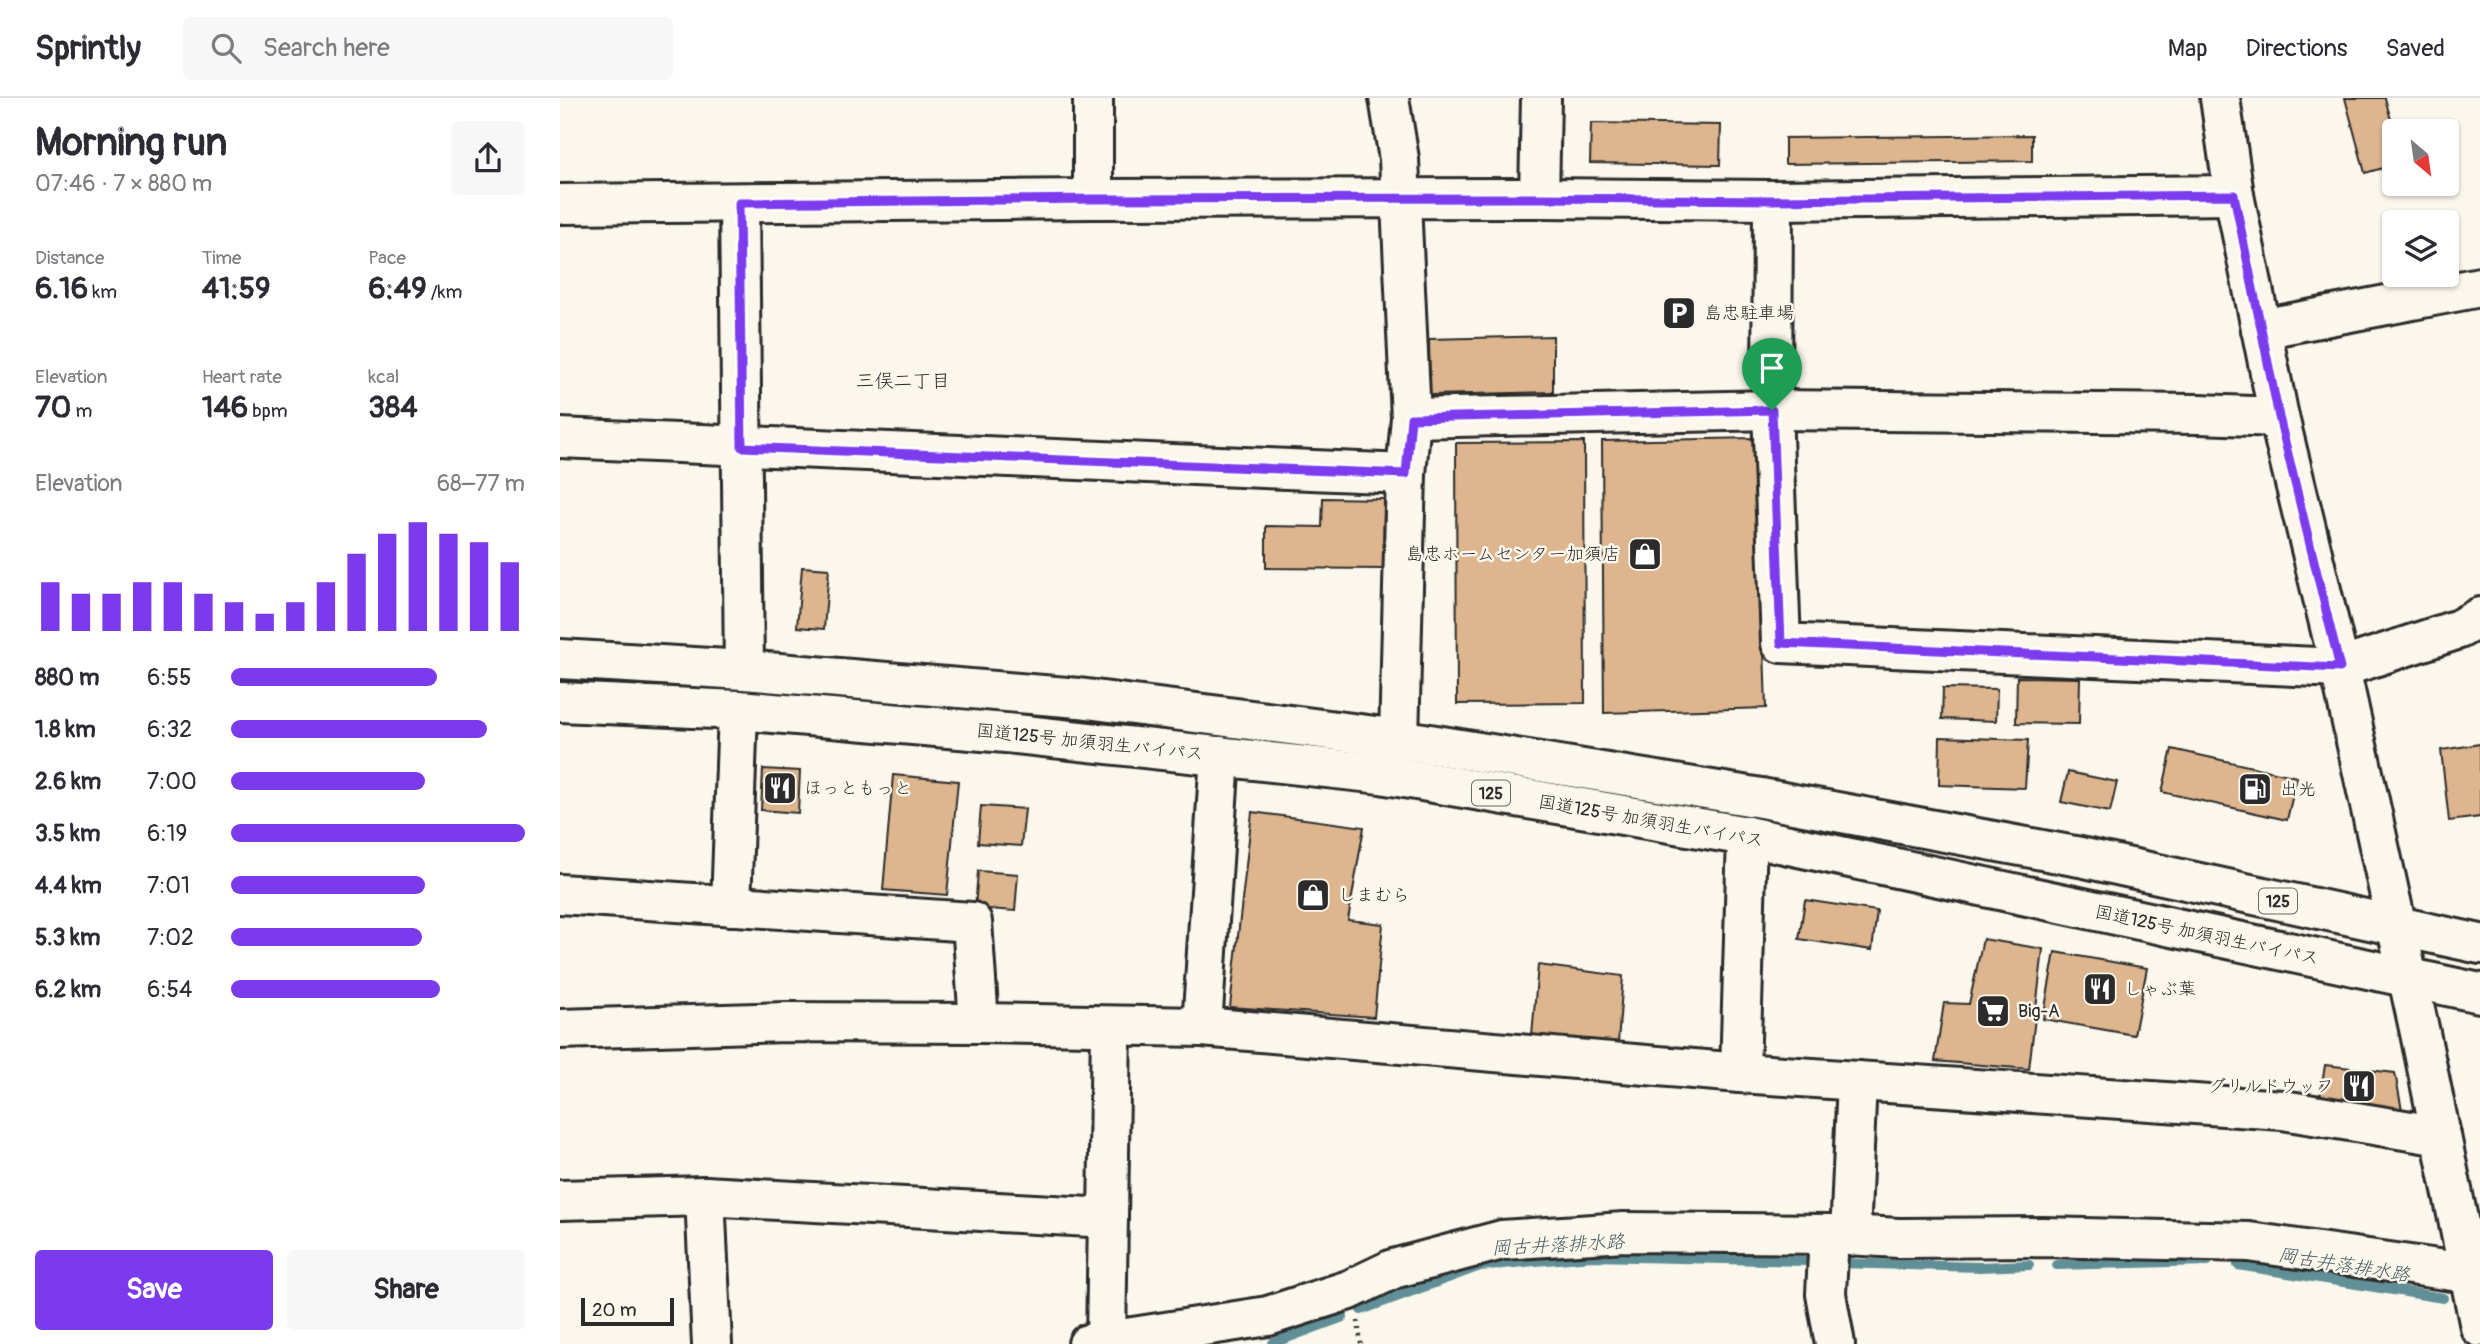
<!DOCTYPE html>
<html lang="en">
<head>
<meta charset="utf-8">
<style>
  :root { --surface:#fff; --page:#f7f7f7; --text:#2b2b33; --muted:#7c7c81; --line:#e1e1e2; --accent:#7c3aed }
  body { margin:0; font-family:Pangolin,"Klee One",sans-serif; background:var(--page); color:var(--text); height:100vh; display:flex; flex-direction:column; font-size:26px; white-space:nowrap }
  * { box-sizing:border-box; margin:0 }
  p { font-size:23px; color:var(--muted) }
  .icon { flex:none; width:38px; height:38px; fill:none; stroke:currentColor; stroke-width:2; stroke-linecap:round; stroke-linejoin:round }
  .map { position:relative; flex:1; overflow:hidden }
  .sheet { display:flex; flex-direction:column; background:var(--surface); width:560px }
  .sheet>* { flex:none }
  .needle { width:46px; rotate:151deg }
  .buttons { position:absolute; left:1822px; top:21px; display:grid; gap:14px }
  .buttons a { display:grid; place-items:center; width:77px; height:77px; border-radius:7px; background:var(--surface); box-shadow:0 2px 5px #0004; font-size:35px }
  .scale { position:absolute; left:21px; bottom:18px; width:93px; box-sizing:border-box; padding-left:7px; border:4px solid #2b2b2b; border-top:0; font-size:19px; line-height:24px; white-space:nowrap; color:#2b2b2b; -webkit-text-stroke:5px #fbf7ec; paint-order:stroke }
  .pin { position:absolute; display:grid; place-items:center; width:60px; height:60px; color:#fff; margin:-72px -30px; border-radius:50% 50% 50% 0; rotate:-45deg; box-shadow:0 0 7px #0007 }
  .pin .icon { rotate:45deg }
  .round { display:grid; place-items:center; flex:none; width:74px; height:74px; border-radius:7px; background:var(--page) }
  .summary { display:flex; align-items:center; justify-content:space-between; height:119px; padding:0 35px }
  h1 { font-size:38px; font-weight:800; line-height:52px }
  .stats { display:grid; grid-template-columns:repeat(3,1fr); gap:10px; height:119px; padding:7px 35px }
  .stats div { display:grid; align-content:center }
  .stats b { font-size:30px; font-weight:800 }
  .stats small { font-size:19px; font-weight:400 }
  .stats p { font-size:19px }
  .chart { height:196px; padding:14px 35px }
  .chart p { display:flex; justify-content:space-between }
  .chart svg { width:100%; height:126px; margin-top:7px; stroke:var(--accent); stroke-width:6 }
  .button { display:flex; gap:14px; margin-top:auto; padding:14px 35px }
  .button a { flex:1; height:80px; border-radius:7px; background:var(--accent); color:#fff; font-size:28px; font-weight:800; line-height:80px; text-align:center }
  .button a+a { background:var(--page); color:var(--text) }
  ul { padding:0 35px; list-style:none; font-size:23px }
  li { display:grid; grid-template-columns:112px 84px 1fr; align-items:center; height:52px }
  li i { height:18px; border-radius:9px; background:var(--accent) }
  header { display:flex; align-items:center; gap:42px; box-sizing:border-box; height:98px; padding:0 35px; background:var(--surface); border-bottom:2px solid var(--line) }
  header strong { font-size:33px }
  nav { display:flex; gap:38px; margin-inline-start:auto; font-size:24px }
  .search { width:490px; height:63px; background:var(--page); display:flex; align-items:center; gap:18px; box-sizing:border-box; padding:0 24px; border-radius:7px; color:var(--muted); font-size:26px }
  main { display:flex; flex:1; min-height:0 }
  .map>svg:first-child { display:block }
  .lines { fill:none; stroke-linecap:round; stroke-linejoin:round }
  .stream { stroke:#608f97; stroke-width:10 }
  .building { fill:#ddb58e; stroke:#2b2b2b; stroke-width:2 }
  .minor-casing { stroke:#2b2b2b; stroke-width:44 }
  .highway-casing { stroke:#2b2b2b; stroke-width:44 }
  .path { stroke:#2b2b2b; stroke-width:4.5; stroke-dasharray:2 5; stroke-linecap:butt }
  .minor { stroke:#fbf7ec; stroke-width:38 }
  .highway { stroke:#fbf7ec; stroke-width:38 }
  .route-casing { stroke:#fff; stroke-width:14 }
  .route { stroke:#7c3aed; stroke-width:9 }
  .labels { text-anchor:middle; stroke-width:5; stroke-linejoin:round; paint-order:stroke }
  .shield { fill:#fbf7ec; stroke:#696865; stroke-width:2 }
  .shield-label { font-size:16px; font-weight:bold; fill:#2b2b2b }
  .poi-label { font-size:18px; fill:#2b2b2b; stroke:#fbf7ec; text-anchor:start }
  .street-label { font-size:18px; fill:#2b2b2b; stroke:#fbf7ec }
  .neighbourhood-label { font-size:19px; fill:#2b2b2b; stroke:#fbf7ec }
  .water-label { font-size:19px; font-style:italic; fill:#455d61; stroke:#fbf7ec }
</style>
</head>
<body>
<header>
<strong>Sprintly</strong>
<div class="search"><svg class="icon" aria-label="search" viewBox="0 0 24 24"><circle cx="10" cy="10" r="6"/><path d="M15 15l6 6"/></svg>Search here</div>
<nav><a>Map</a><a>Directions</a><a>Saved</a></nav>
</header>
<main>
<section class="sheet">
<div class="summary"><div><h1>Morning run</h1><p>07:46 · 7 × 880 m</p></div><a class="round"><svg class="icon" aria-label="share" viewBox="0 0 24 24"><path d="M12 15V3M7 8l5-5 5 5M5 13v7h14v-7"/></svg></a></div>
<div class="stats">
<div><p>Distance</p><b>6.16<small> km</small></b></div>
<div><p>Time</p><b>41:59</b></div>
<div><p>Pace</p><b>6:49<small> /km</small></b></div>
</div>
<div class="stats">
<div><p>Elevation</p><b>70<small> m</small></b></div>
<div><p>Heart rate</p><b>146<small> bpm</small></b></div>
<div><p>kcal</p><b>384</b></div>
</div>
<div class="chart"><p><span>Elevation</span>68–77 m</p>
<svg viewBox="0 0 160 44" preserveAspectRatio="none"><path d="M5 44V27M15 44V31M25 44V31M35 44V27M45 44V27M55 44V31M65 44V34M75 44V38M85 44V34M95 44V27M105 44V17M115 44V10M125 44V6M135 44V10M145 44V13M155 44V20"/></svg>
</div>
<ul>
<li><b>880 m</b>6:55<i style="width:70%"></i></li>
<li><b>1.8 km</b>6:32<i style="width:87%"></i></li>
<li><b>2.6 km</b>7:00<i style="width:66%"></i></li>
<li><b>3.5 km</b>6:19<i style="width:100%"></i></li>
<li><b>4.4 km</b>7:01<i style="width:66%"></i></li>
<li><b>5.3 km</b>7:02<i style="width:65%"></i></li>
<li><b>6.2 km</b>6:54<i style="width:71%"></i></li>
</ul>
<div class="button"><a>Save</a><a>Share</a></div>
</section>
<div class="map">
<svg width="1920" height="1246" viewBox="0 0 1920 1246">
  <rect width="100%" height="100%" fill="#fbf7ec"/>
  <filter id="ink" filterUnits="userSpaceOnUse"><feTurbulence type="fractalNoise" baseFrequency=".0143" numOctaves="2"/><feDisplacementMap in="SourceGraphic" scale="14" xChannelSelector="R" yChannelSelector="G"/><feConvolveMatrix kernelMatrix="1 2 1 2 8 2 1 2 1" color-interpolation-filters="sRGB"/></filter>
  <g filter="url(#ink)">
    <g class="lines">
      <!-- stream -->
      <g class="stream">
        <polyline points="1277,1165 1420,1169 1469,1167"/>
        <polyline points="1497,1167 1648,1163"/>
        <polyline points="1678,1167 1883,1200"/>
        <polyline points="801,1212 920,1168 1032,1158 1247,1163"/>
        <polyline points="713,1245 783,1219"/>
      </g>
    </g>
    <!-- building -->
    <g class="building">
      <polygon points="1785,0 1825,0 1834,33 1834,67 1805,75"/>
      <polygon points="1031,25 1161,27 1160,67 1030,65"/>
      <polygon points="1472,37 1472,63 1225,66 1225,40"/>
      <polygon points="993,238 993,294 870,297 869,241"/>
      <polygon points="1197,340 1206,610 1044,615 1042,343"/>
      <polygon points="1024,344 1025,605 897,606 896,345"/>
      <polygon points="763,400 824,401 823,471 706,470 706,428 762,429"/>
      <polygon points="242,469 269,471 264,531 237,529"/>
      <polygon points="1457,579 1520,580 1519,626 1456,625"/>
      <polygon points="1383,590 1437,591 1436,623 1382,621"/>
      <polygon points="1380,639 1468,642 1465,690 1379,687"/>
      <polygon points="1920,646 1920,719 1889,723 1881,652"/>
      <polygon points="1612,651 1737,679 1727,722 1602,694"/>
      <polygon points="203,671 240,673 238,715 201,712"/>
      <polygon points="1508,674 1557,684 1550,714 1501,704"/>
      <polygon points="333,677 398,683 387,797 323,792"/>
      <polygon points="421,708 465,711 461,748 418,745"/>
      <polygon points="692,714 804,729 788,822 823,826 814,919 670,909"/>
      <polygon points="418,773 458,776 455,813 415,810"/>
      <polygon points="1245,802 1317,813 1312,852 1239,841"/>
      <polygon points="1423,841 1483,851 1469,971 1375,963 1384,905 1409,906"/>
      <polygon points="1495,854 1587,870 1574,937 1483,921"/>
      <polygon points="978,867 1063,878 1058,945 972,938"/>
      <polygon points="1765,967 1835,975 1842,1012 1759,1005"/>
    </g>
    <g class="lines">
      <!-- minor casing -->
      <g class="minor-casing">
        <g id="minor">
          <polyline points="829,0 839,61 851,320 846,376 839,641"/>
          <polyline points="1660,0 1674,97 1719,319 1780,570 1860,935 1920,1229"/>
          <polyline points="979,100 981,0"/>
          <polyline points="533,101 533,0"/>
          <polyline points="1213,102 1212,312 1221,545 1780,570 1899,531 1920,519"/>
          <polyline points="179,105 184,572"/>
          <polyline points="0,106 533,101 979,100 1213,102 1674,97"/>
          <polyline points="1701,231 1920,189"/>
          <polyline points="851,320 1212,312 1639,316 1719,319"/>
          <polyline points="0,340 846,376"/>
          <polyline points="0,796 412,824 419,925"/>
          <polyline points="171,808 178,612"/>
          <polyline points="642,929 660,658"/>
          <polyline points="0,931 226,924 419,925 642,929 1180,975 1723,1012 1881,1038"/>
          <polyline points="1180,975 1187,738"/>
          <polyline points="145,1098 152,1246"/>
          <polyline points="0,1102 145,1098 548,1120"/>
          <polyline points="1269,1136 1266,1196 1275,1246"/>
          <polyline points="1290,1138 1297,983"/>
          <polyline points="546,1244 551,929"/>
          <polyline points="528,1246 708,1218 789,1192 833,1171 942,1142 1064,1134 1269,1136 1339,1140 1483,1139 1689,1144 1920,1177"/>
        </g>
      </g>
      <!-- highway casing -->
      <g class="highway-casing">
        <g id="highway">
          <polyline points="0,561 184,572 519,600 839,641 1201,700 1520,759 1920,846"/>
          <polyline points="0,604 178,612 446,635 821,676 1187,738 1920,895"/>
        </g>
      </g>
      <!-- path -->
      <polyline class="path" points="798,1223 801,1246"/>
      <!-- minor -->
      <use href="#minor" class="minor"/>
      <!-- highway -->
      <use href="#highway" class="highway"/>
    </g>
  </g>
  <g class="lines" filter="url(#ink)">
    <!-- route casing -->
    <g class="route-casing">
      <polygon id="route" points="1674,97 1719,319 1780,570 1221,545 1212,312 851,320 846,376 182,349 179,105 533,101 979,100 1213,102"/>
    </g>
    <!-- route -->
    <use href="#route" class="route"/>
  </g>
  <!-- icons -->
  <defs>
    <g id="parking-square" transform="scale(1.75)"><rect x="-9" y="-9" width="18" height="18" rx="4" fill="#2b2b2b" stroke="#fbf7ec"/><path d="M-3.5-5.5H1a3.5 3.5 0 0 1 0 7H-1V5.5H-3.5ZM-1-3.4V-.6H.8a1.4 1.4 0 0 0 0-2.8Z" fill="#fff"/></g>
    <g id="shop-square" transform="scale(1.75)"><rect x="-9" y="-9" width="18" height="18" rx="4" fill="#2b2b2b" stroke="#fbf7ec"/><path d="M-5-2.5h2.3a2.7 3.5 0 0 1 5.4 0H5L5.5 6h-11ZM-1.5-2.5h3a1.5 2.3 0 0 0-3 0Z" fill="#fff"/></g>
    <g id="restaurant-square" transform="scale(1.75)"><rect x="-9" y="-9" width="18" height="18" rx="4" fill="#2b2b2b" stroke="#fbf7ec"/><path d="M-5-6h1v4h1v-4h1v4h1v-4h1v5L-1.5 .5V6h-2V.5L-5-1ZM5-6V6H3V1.5H1.5Q1.5-4 5-6Z" fill="#fff"/></g>
    <g id="fuel-square" transform="scale(1.75)"><rect x="-9" y="-9" width="18" height="18" rx="4" fill="#2b2b2b" stroke="#fbf7ec"/><path d="M-5.5-6h7V0h2V4h1.3V-2.5L3-4.5l.8-.8L6-3V5H2.5V1h-1V6h-7ZM-4.2-4.7v3.2H.2V-4.7Z" fill="#fff"/></g>
    <g id="supermarket-square" transform="scale(1.75)"><rect x="-9" y="-9" width="18" height="18" rx="4" fill="#2b2b2b" stroke="#fbf7ec"/><path d="M-6-5.5h2.5l.6 2H6L4.5 2H-2.5L-4.4-4H-6ZM-1.5 3.2a1.3 1.3 0 1 0 .1 0ZM3 3.2a1.3 1.3 0 1 0 .1 0Z" fill="#fff"/></g>
  </defs>
  <g fill-rule="evenodd">
    <use href="#parking-square" x="1119" y="215"/>
    <use href="#shop-square" x="1085" y="456"/>
    <use href="#restaurant-square" x="220" y="690"/>
    <use href="#fuel-square" x="1695" y="691"/>
    <use href="#shop-square" x="753" y="797"/>
    <use href="#restaurant-square" x="1540" y="891"/>
    <use href="#supermarket-square" x="1433" y="913"/>
    <use href="#restaurant-square" x="1799" y="988"/>
  </g>
  <g class="labels">
    <!-- shield labels -->
    <g class="shield">
      <rect x="912" y="682.5" width="38" height="25" rx="5"/>
      <rect x="1699" y="790.5" width="38" height="25" rx="5"/>
    </g>
    <g class="shield-label">
      <text x="931" y="701">125</text>
      <text x="1718" y="809">125</text>
    </g>
    <!-- poi labels -->
    <g class="poi-label">
      <text x="1144" y="221">島忠駐車場</text>
      <text x="1060" y="462" text-anchor="end">島忠ホームセンター加須店</text>
      <text x="244" y="696">ほっともっと</text>
      <text x="1720" y="697">出光</text>
      <text x="778" y="803">しまむら</text>
      <text x="1564" y="897">しゃぶ葉</text>
      <text x="1458" y="919">Big-A</text>
      <text x="1774" y="994" text-anchor="end">グリルドウッフ</text>
    </g>
    <!-- street labels -->
    <g class="street-label">
      <text transform="translate(530 644) rotate(6)" y="6">国道125号 加須羽生バイパス</text>
      <text transform="translate(1091 723) rotate(10)" y="6">国道125号 加須羽生バイパス</text>
      <text transform="translate(1647 837) rotate(12)" y="6">国道125号 加須羽生バイパス</text>
    </g>
    <!-- neighbourhood labels -->
    <g class="neighbourhood-label">
      <text x="343" y="289">三俣二丁目</text>
    </g>
    <!-- water labels -->
    <g class="water-label">
      <text transform="translate(998 1146) rotate(-3)" y="7">岡古井落排水路</text>
      <text transform="translate(1784 1166) rotate(9)" y="7">岡古井落排水路</text>
    </g>
  </g>
</svg>
<div class="buttons">
<a><svg class="needle" viewBox="-14 -14 28 28"><path d="M0-13l5 13h-10z" fill="#e53935"/><path d="M0 13l5-13h-10z" fill="#7c7c81"/></svg></a>
<a><svg class="icon" aria-label="layers" viewBox="0 0 24 24"><path d="M12 4l9 5-9 5-9-5zM3 14l9 5 9-5"/></svg></a>
</div>
<div class="scale">20 m</div>
<div class="pin" style="left:1212px;top:312px;background:#1e9e55"><svg class="icon" aria-label="arrive" viewBox="0 0 24 24"><path d="M6 21V4h12l-3 4 3 4H6"/></svg></div>
</div>
</main>
</body>
</html>
